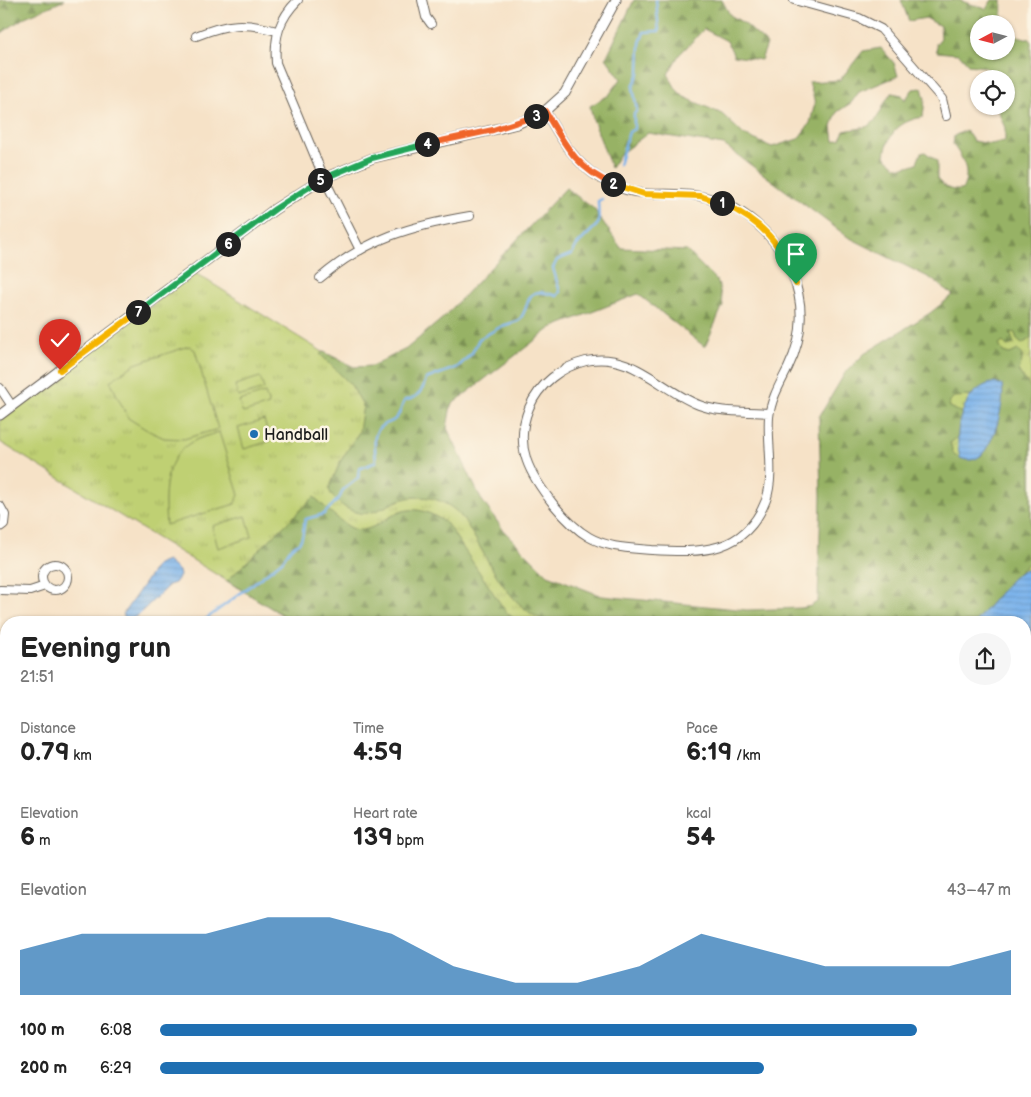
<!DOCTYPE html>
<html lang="en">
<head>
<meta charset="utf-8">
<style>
  :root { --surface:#fff; --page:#f6f6f6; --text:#222; --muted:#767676; --accent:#1f6fb2 }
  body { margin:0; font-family:"Balsamiq Sans",sans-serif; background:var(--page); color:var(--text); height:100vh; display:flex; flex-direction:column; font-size:19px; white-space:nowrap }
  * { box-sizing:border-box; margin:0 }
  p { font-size:16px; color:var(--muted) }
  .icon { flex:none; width:28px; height:28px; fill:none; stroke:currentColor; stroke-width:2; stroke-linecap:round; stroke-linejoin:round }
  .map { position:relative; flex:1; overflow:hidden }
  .sheet { position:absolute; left:0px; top:616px; width:1031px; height:481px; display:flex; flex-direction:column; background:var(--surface); border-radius:20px 20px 0 0; box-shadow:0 1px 4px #0004 }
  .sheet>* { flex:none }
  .needle { width:32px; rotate:263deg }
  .fabs { position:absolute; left:970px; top:15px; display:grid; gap:10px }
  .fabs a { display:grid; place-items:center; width:45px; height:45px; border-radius:50%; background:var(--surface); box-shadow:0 1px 4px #0004; font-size:25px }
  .pin { position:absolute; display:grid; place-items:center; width:42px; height:42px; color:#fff; margin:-51px -21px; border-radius:50% 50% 50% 0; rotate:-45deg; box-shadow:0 0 5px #0007 }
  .pin .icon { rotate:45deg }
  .km { position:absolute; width:25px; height:25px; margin:-12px; border-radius:50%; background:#222; color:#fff; font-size:14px; line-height:25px; text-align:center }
  .round { display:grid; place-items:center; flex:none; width:52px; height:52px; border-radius:26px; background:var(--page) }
  .headline { display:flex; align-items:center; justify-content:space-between; height:85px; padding:0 20px }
  h1 { font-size:28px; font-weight:700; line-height:38px }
  .stats { display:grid; grid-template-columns:repeat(3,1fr); gap:8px; height:85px; padding:5px 20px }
  .stats div { display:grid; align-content:center }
  .stats b { font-size:25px; font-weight:700 }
  .stats small { font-size:14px; font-weight:400 }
  .stats p { font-size:14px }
  .chart { height:140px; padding:10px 20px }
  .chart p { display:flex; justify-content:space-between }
  .chart svg { width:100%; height:90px; margin-top:5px; fill:var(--accent); opacity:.7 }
  ul { padding:0 20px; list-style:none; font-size:16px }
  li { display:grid; grid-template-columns:80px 60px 1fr; align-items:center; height:38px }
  li i { height:12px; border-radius:6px; background:var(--accent) }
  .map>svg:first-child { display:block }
  .grass { fill:url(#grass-tufts); stroke:#6e7648 }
  .forest { fill:url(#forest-firs); stroke:#5a6740; fill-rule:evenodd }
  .pitch { fill:#bfd073; stroke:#6e7648 }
  .water { fill:url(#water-rules); stroke:#4c6884 }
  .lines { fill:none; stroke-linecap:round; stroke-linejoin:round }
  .stream { stroke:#7bb3eb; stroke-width:2.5 }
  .minor-casing { stroke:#686158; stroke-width:10 }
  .tertiary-casing { stroke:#686158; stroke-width:11 }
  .minor { stroke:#fff; stroke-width:8 }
  .tertiary { stroke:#fff; stroke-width:9 }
  .split-1-casing { stroke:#fff; stroke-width:10 }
  .split-2-casing { stroke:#fff; stroke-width:10 }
  .split-3-casing { stroke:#fff; stroke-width:10 }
  .split-4-casing { stroke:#fff; stroke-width:10 }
  .split-5-casing { stroke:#fff; stroke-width:10 }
  .split-6-casing { stroke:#fff; stroke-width:10 }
  .split-7-casing { stroke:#fff; stroke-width:10 }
  .split-8-casing { stroke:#fff; stroke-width:10 }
  .split-1 { stroke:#f5b400; stroke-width:6 }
  .split-2 { stroke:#f5b400; stroke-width:6 }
  .split-3 { stroke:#f0652b; stroke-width:6 }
  .split-4 { stroke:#f0652b; stroke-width:6 }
  .split-5 { stroke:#22a559; stroke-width:6 }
  .split-6 { stroke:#22a559; stroke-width:6 }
  .split-7 { stroke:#22a559; stroke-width:6 }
  .split-8 { stroke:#f5b400; stroke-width:6 }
  .poi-dot { fill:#1f6fb2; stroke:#fcf5e5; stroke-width:2 }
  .labels { text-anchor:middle; stroke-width:5; stroke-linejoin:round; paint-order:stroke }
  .poi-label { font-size:16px; fill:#1c1c1c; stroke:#fcf5e5; text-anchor:start }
</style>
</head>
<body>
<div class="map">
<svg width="1031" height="1097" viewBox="0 0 1031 1097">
  <defs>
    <pattern id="grass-tufts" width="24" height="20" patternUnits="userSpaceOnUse" patternTransform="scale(1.25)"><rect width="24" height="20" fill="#bfd073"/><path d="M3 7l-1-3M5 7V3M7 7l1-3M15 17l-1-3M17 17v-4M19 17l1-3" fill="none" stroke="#a4b263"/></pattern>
    <pattern id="forest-firs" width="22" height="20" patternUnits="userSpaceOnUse" patternTransform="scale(1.25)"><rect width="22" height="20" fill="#97b265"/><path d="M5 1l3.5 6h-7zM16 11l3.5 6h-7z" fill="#7a9052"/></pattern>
    <pattern id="water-rules" width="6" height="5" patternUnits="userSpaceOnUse" patternTransform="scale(1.25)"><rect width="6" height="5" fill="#7bb3eb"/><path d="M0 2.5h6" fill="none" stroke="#6a99c9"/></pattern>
  </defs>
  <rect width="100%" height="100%" fill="#fcf5e5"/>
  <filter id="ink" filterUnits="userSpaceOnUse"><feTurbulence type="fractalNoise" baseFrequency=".02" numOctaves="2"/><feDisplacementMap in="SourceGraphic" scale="10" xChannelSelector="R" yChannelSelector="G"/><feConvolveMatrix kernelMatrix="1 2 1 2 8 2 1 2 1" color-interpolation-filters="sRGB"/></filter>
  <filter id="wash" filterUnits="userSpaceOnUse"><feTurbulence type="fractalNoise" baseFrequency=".0096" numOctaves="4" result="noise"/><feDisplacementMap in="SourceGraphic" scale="20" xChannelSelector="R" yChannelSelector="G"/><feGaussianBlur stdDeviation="1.12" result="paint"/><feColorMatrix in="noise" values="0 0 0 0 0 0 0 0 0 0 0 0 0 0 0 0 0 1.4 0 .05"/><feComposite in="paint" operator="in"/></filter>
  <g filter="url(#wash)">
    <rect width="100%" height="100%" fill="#f6e2c7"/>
    <!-- grass -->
    <polygon class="grass" points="1031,77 1031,1097 1025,1091 1025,622 294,622 0,442 0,420 195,273 386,391 527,564 587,603 640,605 820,617 982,291"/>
    <!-- forest -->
    <g class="forest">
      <polygon points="0,0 65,0 25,17 0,34"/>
      <path d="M634 0H722L730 15 745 24 767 44 761 60 734 56 727 41 704 29 679 55 668 74 676 89 684 97 722 114 744 135 772 147 798 139 810 123 815 103 809 82 840 80 863 51 881 48 894 63 898 76 859 92 851 103 837 112 832 126 834 141 840 139 844 131C852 129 862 129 868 126 881 120 882 101 892 93L902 95 905 100 913 89 922 88 925 99 923 117C900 121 888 132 885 156 897 170 900 169 917 163L921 153 925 152 937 161V179C945 188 950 191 962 190 971 173 964 159 953 145L954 136 966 130 973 141 991 144 1005 141V128L996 106H1006V79H991V74L985 67 969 65 959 54 937 52 936 44 941 38 940 26 926 18 909 21 901 0H958L986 9 992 0H1002V24H979V51H1006V30L1014 35 1029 39 1031 42V338L1022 344 1017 340 1015 333 1010 332 1014 344 1007 346 1003 342 999 345 1003 352 1010 354 1018 350C1026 358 1020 363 1019 372L1031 388V561L1012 579 975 622H547C512 608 494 572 476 540 467 525 461 511 444 503 434 497 418 496 407 498 382 504 370 524 343 506 336 501 331 496 329 489L340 462 359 432 363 405 351 385 320 354 324 352 354 367 372 366 406 349 443 318 566 188 594 209 621 248 687 251 718 282 723 305 705 347 638 294 551 328 451 405 447 428 481 499 504 531 548 575 602 596 747 610 801 608 811 606 818 601 821 496 819 417 845 373 864 354 930 313 953 295 930 278 848 237 724 145 648 133 620 154 611 168 593 119 590 106 609 95 621 79 606 58ZM974 392 998 423 981 456 960 458 954 455 950 443 958 437 962 413 950 407 949 402 954 397 971 396Z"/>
      <path d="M314 497C323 505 344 526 354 529 384 537 397 486 447 524L506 612 518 622H294L227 581Z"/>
      <polygon points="1028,928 1031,929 1031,968 1025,975 1025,929"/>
      <polygon points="1031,975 1031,1097 967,1097 964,1091 1025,1091 1025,985"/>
      <polygon points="394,1091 860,1091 858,1097 438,1097 434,1092 414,1097 397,1097"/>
    </g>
    <!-- pitch -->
    <g class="pitch">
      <polygon points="189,346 195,350 218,429 184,439 164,438 147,430 128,418 110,381 135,364"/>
      <polygon points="260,377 264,389 238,397 235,385"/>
      <polygon points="265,393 269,405 243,413 239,401"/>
      <polygon points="264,420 270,441 244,449 238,428"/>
      <path d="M219 432 239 495 235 504 166 525C164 497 162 461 190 443 198 438 210 435 219 432Z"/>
      <polygon points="246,516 252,537 218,548 212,526"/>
    </g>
    <!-- water -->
    <g class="water">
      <path d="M995 382 1002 385C1006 401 993 453 975 459 970 461 965 460 960 458 953 429 962 388 995 382Z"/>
      <polygon points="167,561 179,571 180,576 175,583 169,585 137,616 126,622 123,614 157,565"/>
      <polygon points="1031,569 1031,738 1025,728 1025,622 975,622 1012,579 1021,571"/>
      <polygon points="1031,771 1031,883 1025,885 1025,776"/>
    </g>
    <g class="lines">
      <!-- stream -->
      <g class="stream">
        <polyline points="619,165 629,132 634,129 634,114 637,110 633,87 639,73 640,43 644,32 659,31 656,0"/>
        <path d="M202 622C228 602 255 583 282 561 286 557 287 552 291 548 294 546 298 544 300 541 305 535 302 525 306 519L324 514 340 497 343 490 358 478 359 469 376 462C376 451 370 432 383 425 388 422 392 423 396 418 401 413 401 406 405 400 417 400 423 390 426 379L458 367 472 353 479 339 502 326 518 321C534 306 519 283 557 296L560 292 553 268 557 260 572 254 577 245 597 225 599 222 598 201 602 199"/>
        <polyline points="0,759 6,753"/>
        <polyline points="481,1097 486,1091"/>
      </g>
    </g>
  </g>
  <g filter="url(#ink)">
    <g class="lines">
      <!-- minor casing -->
      <g class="minor-casing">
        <g id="minor">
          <path d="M298 0C279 19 274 37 276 63L324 178 360 250"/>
          <polyline points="422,0 426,17 431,24"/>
          <polyline points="794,0 859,18 881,29 942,99 946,116"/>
          <path d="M196 36C228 23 244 22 277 31"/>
          <path d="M545 111C560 137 574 163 601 179 637 201 662 190 699 196 739 202 776 234 791 271 805 304 804 336 788 368 780 384 771 399 769 417 767 444 775 475 766 500 745 554 701 553 652 550 630 548 608 548 589 537 575 529 564 517 554 505 530 475 513 447 529 408 539 384 561 367 586 361 632 351 660 390 699 405 720 413 747 411 769 413"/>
          <path d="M320 278C367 238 411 226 470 216"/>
          <polyline points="0,388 12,406"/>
          <polyline points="0,506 5,515 4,524 0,527"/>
          <circle cx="55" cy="577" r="13"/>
          <polyline points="0,590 30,591 45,586"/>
          <polyline points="0,795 6,800"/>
          <polyline points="328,1091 332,1097"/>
          <polyline points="10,1097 10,1091"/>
        </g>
      </g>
      <!-- tertiary casing -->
      <g class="tertiary-casing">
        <polyline id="tertiary" points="0,415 275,209 324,178 373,158 517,124 545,111 565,93 616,0"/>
      </g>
      <!-- minor -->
      <use href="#minor" class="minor"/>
      <!-- tertiary -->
      <use href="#tertiary" class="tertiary"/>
    </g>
  </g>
  <g class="lines" filter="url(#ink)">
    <!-- split-1 casing -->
    <g class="split-1-casing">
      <path id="split-1" d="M722 203C762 222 781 242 796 284"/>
    </g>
    <!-- split-2 casing -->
    <g class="split-2-casing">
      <polyline id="split-2" points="613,184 644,194 700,196 722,203"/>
    </g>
    <!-- split-3 casing -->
    <g class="split-3-casing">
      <path id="split-3" d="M536 116 545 111C564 143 577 170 613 184"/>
    </g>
    <!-- split-4 casing -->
    <g class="split-4-casing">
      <polyline id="split-4" points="427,144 493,130 536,116"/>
    </g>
    <!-- split-5 casing -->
    <g class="split-5-casing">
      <polyline id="split-5" points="320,180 372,158 427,144"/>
    </g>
    <!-- split-6 casing -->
    <g class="split-6-casing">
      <polyline id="split-6" points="228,244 275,209 320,180"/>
    </g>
    <!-- split-7 casing -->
    <g class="split-7-casing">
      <polyline id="split-7" points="138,312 228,244"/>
    </g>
    <!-- split-8 casing -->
    <g class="split-8-casing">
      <polyline id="split-8" points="60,370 138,312"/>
    </g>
    <!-- split-1 -->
    <use href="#split-1" class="split-1"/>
    <!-- split-2 -->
    <use href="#split-2" class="split-2"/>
    <!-- split-3 -->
    <use href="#split-3" class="split-3"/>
    <!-- split-4 -->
    <use href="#split-4" class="split-4"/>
    <!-- split-5 -->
    <use href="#split-5" class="split-5"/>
    <!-- split-6 -->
    <use href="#split-6" class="split-6"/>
    <!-- split-7 -->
    <use href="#split-7" class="split-7"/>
    <!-- split-8 -->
    <use href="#split-8" class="split-8"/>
  </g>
  <!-- markers -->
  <circle class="poi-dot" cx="254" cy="434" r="5"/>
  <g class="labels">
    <!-- poi labels -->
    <g class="poi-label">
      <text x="264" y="440">Handball</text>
    </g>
  </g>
</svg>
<div class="fabs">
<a><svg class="needle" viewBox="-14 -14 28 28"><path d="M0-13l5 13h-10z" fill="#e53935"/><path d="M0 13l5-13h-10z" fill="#767676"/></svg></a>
<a><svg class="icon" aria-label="locate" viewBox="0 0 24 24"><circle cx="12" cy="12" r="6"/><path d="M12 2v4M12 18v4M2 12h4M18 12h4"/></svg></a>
</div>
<div class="pin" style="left:796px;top:284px;background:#1e9e55"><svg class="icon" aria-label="arrive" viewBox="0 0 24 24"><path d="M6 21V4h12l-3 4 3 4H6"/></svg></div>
<div class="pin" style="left:60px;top:370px;background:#d93025"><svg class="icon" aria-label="check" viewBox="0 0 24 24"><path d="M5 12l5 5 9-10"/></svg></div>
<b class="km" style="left:722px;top:203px">1</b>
<b class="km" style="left:613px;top:184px">2</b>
<b class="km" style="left:536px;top:116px">3</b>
<b class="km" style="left:427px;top:144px">4</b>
<b class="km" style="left:320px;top:180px">5</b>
<b class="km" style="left:228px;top:244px">6</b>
<b class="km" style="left:138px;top:312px">7</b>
<section class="sheet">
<div class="headline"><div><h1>Evening run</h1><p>21:51</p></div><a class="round"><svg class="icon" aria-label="share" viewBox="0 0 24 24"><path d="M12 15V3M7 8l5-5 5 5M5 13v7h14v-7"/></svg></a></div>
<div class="stats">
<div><p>Distance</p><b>0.79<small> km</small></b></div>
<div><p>Time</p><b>4:59</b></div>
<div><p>Pace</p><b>6:19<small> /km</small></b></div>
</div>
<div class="stats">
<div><p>Elevation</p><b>6<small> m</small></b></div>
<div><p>Heart rate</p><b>139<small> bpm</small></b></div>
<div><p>kcal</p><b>54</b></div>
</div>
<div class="chart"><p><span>Elevation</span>43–47 m</p>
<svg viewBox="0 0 160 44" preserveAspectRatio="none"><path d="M0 44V22L10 14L20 14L30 14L40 6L50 6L60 14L70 30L80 38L90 38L100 30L110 14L120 22L130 30L140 30L150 30L160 22V44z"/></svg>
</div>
<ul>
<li><b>100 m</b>6:08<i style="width:89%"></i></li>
<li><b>200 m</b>6:29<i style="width:71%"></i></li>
</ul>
</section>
</div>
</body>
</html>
